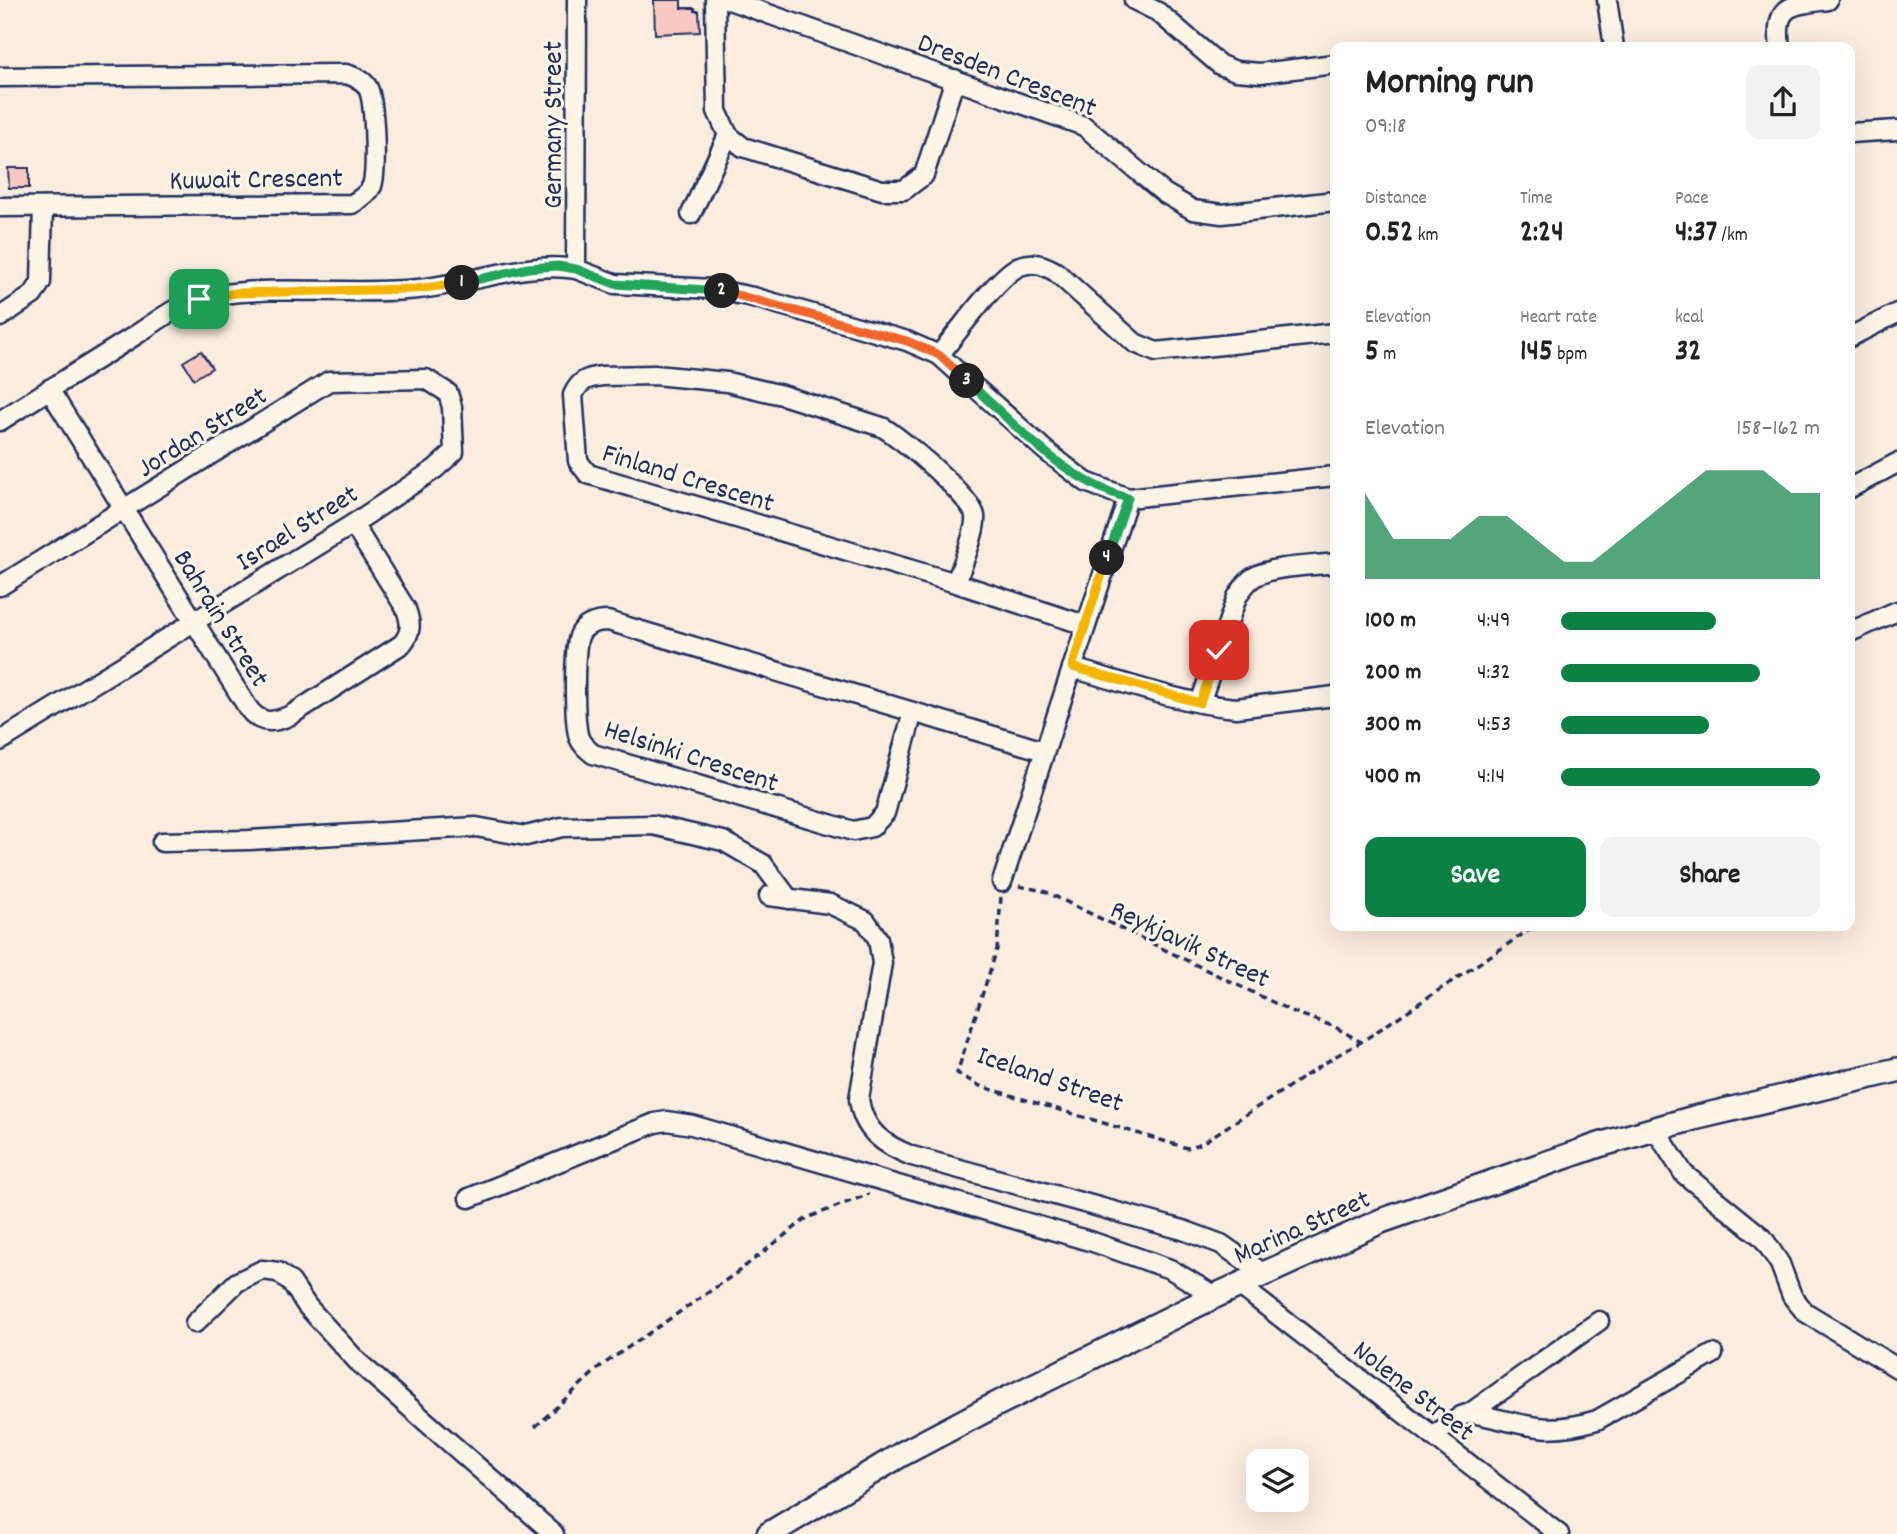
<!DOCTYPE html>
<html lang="en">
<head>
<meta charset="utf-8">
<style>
  :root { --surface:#fff; --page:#f2f2f2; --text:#222; --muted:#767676; --accent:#0b8043 }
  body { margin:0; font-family:Dekko,sans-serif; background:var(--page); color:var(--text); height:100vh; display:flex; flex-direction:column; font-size:26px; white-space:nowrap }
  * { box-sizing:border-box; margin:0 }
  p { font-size:23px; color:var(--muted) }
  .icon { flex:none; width:38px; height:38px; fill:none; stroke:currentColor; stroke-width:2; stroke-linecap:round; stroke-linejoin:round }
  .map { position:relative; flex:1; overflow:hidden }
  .side { position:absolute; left:1330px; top:42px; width:525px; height:889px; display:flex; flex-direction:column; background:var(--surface); border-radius:14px; box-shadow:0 7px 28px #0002 }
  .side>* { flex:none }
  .tools { position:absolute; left:1246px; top:1449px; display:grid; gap:14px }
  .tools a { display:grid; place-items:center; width:63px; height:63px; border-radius:14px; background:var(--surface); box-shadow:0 7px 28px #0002; font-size:35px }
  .pin { position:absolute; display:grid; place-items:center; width:60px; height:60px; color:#fff; margin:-30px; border-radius:14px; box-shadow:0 4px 10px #0006 }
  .km { position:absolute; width:35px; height:35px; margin:-18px; border-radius:50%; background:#222; color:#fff; font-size:19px; line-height:35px; text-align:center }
  .round { display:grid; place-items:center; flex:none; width:74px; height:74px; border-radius:14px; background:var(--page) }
  .headline { display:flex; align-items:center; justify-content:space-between; height:119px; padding:0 35px }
  h1 { font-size:38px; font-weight:700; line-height:52px }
  .figures { display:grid; grid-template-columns:repeat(3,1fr); gap:10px; height:119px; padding:7px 35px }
  .figures div { display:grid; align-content:center }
  .figures b { font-size:30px; font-weight:700 }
  .figures small { font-size:19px; font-weight:400 }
  .figures p { font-size:19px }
  .chart { height:196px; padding:14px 35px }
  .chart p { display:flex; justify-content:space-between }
  .chart svg { width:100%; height:126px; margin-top:7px; fill:var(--accent); opacity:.7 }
  .action { display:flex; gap:14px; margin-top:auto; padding:14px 35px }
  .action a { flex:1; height:80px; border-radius:14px; background:var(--accent); color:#fff; font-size:28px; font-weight:700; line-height:80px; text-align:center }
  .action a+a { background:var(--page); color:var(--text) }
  ul { padding:0 35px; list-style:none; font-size:23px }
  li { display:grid; grid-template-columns:112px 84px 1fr; align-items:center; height:52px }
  li i { height:18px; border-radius:9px; background:var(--accent) }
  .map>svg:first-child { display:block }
  .building { fill:#f8c8c1; stroke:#1b2f5e; stroke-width:2 }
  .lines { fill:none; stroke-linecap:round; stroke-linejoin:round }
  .minor-casing { stroke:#1b2f5e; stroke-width:23 }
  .major-casing { stroke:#1b2f5e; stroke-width:28 }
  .path { stroke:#1b2f5e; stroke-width:3.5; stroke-dasharray:7 5; stroke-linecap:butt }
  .minor { stroke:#fcf5e5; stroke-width:18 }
  .major { stroke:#fcf5e5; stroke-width:23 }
  .split-1-casing { stroke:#fff; stroke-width:14 }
  .split-2-casing { stroke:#fff; stroke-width:14 }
  .split-3-casing { stroke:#fff; stroke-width:14 }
  .split-4-casing { stroke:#fff; stroke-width:14 }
  .split-5-casing { stroke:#fff; stroke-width:14 }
  .split-1 { stroke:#f5b400; stroke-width:9 }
  .split-2 { stroke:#22a559; stroke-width:9 }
  .split-3 { stroke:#f0652b; stroke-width:9 }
  .split-4 { stroke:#22a559; stroke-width:9 }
  .split-5 { stroke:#f5b400; stroke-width:9 }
  .labels { text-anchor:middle; stroke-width:6; stroke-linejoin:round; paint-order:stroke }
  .street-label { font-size:28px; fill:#1b2f5e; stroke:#fcf5e5 }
</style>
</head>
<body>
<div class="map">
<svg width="1897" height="1534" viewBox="0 0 1897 1534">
  <rect width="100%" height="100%" fill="#fbecde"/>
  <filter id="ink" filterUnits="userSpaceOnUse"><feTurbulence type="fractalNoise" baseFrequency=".0143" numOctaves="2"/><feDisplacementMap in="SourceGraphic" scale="14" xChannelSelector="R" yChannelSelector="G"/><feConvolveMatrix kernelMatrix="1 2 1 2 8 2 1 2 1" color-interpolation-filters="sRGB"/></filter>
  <g filter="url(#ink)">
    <!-- building -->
    <g class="building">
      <polygon points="654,0 681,0 681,8 695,8 695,11 699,11 700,32 655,34"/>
      <polygon points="8,168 29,168 29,188 9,188"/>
      <polygon points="201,351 212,368 194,379 183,362"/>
    </g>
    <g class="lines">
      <!-- minor casing -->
      <g class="minor-casing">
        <g id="minor">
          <polyline points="577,0 576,269 615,284 713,289 753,297 907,341 939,355 1046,451 1086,482 1128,498 1335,476"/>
          <polyline points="715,0 717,111 728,135 743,147 882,190 904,190 924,175 955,79"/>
          <polyline points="729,0 1084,126 1164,193 1193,210 1222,214 1335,201"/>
          <polyline points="1134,0 1158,12 1220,65 1236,71 1260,73 1335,64"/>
          <polyline points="1607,0 1614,47"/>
          <path d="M1780 47C1774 4 1791 5 1828 0"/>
          <path d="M0 77 346 74C355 77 364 80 368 88 375 103 377 171 372 186 368 194 359 200 352 204L0 207"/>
          <polyline points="1850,133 1897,130"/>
          <polyline points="691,214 728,135"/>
          <polyline points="0,317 33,295 41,282 43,207"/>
          <polyline points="1850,337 1897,313"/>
          <path d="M939 355C956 335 999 274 1020 266 1034 261 1044 265 1056 272L1135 343 1156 352 1335 333"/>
          <path d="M49 389 248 708C260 725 274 723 291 715L402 644C412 632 411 623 406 609L353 524"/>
          <path d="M0 421C43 393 87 366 131 338 155 323 181 301 210 296 278 284 350 296 418 289 471 284 523 261 576 269"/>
          <polyline points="1850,488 1897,463"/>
          <path d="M956 583C961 567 977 531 975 516 972 497 899 436 882 427L782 395 727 382 655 375 602 376C587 378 580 380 573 395L578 461 588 474 956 583 1085 625"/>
          <polyline points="0,586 329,381 426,379 448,393 452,407 454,452 435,469 353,524 0,741"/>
          <polyline points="1850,632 1897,611"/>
          <path d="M1072 668C1126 683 1180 703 1236 708L1335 696"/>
          <path d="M1200 703 1237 597C1242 590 1247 580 1256 576 1273 566 1314 566 1335 563"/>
          <path d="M913 712 885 813 872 827 853 831 593 754C587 749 582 745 579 738 574 723 573 646 580 634 586 623 597 621 608 621L1044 751"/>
          <polyline points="162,842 249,840 476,827 526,836 562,827 653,825 723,841 763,864 789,899"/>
          <polyline points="1002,882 1128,498"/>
          <path d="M769 896 830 904 866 921 878 939 882 963 859 1099C863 1131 884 1145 912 1156L1183 1230 1221 1244 1264 1274"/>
          <polyline points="1655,1129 1684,1174 1763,1238 1780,1264 1792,1296 1805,1312 1897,1368"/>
          <polyline points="469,1198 655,1123 667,1121 692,1125 1093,1242 1170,1269 1215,1296"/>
          <polyline points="1239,1285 1559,1534"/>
          <polyline points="195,1323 237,1282 262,1270 278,1272 291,1282 307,1306 358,1362 554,1534"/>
          <polyline points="1470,1413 1599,1321"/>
          <path d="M1433 1436 1461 1416 1470 1413C1523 1422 1540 1437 1597 1420L1713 1354"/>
        </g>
      </g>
      <!-- major casing -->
      <g class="major-casing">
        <polyline id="major" points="769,1534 902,1454 993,1406 1215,1296 1381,1221 1599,1145 1694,1118 1897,1070"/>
      </g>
      <!-- path -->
      <g class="path">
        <polyline points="1019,886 1044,891 1291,1011 1335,1027 1361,1042"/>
        <polyline points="1001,897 997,949 957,1073 980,1086 1187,1148 1202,1143 1336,1056 1361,1042 1535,926"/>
        <polyline points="535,1427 601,1366 735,1274 807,1218 869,1194"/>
      </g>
      <!-- minor -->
      <use href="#minor" class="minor"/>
      <!-- major -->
      <use href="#major" class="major"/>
    </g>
  </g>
  <g class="lines" filter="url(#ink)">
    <!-- split-1 casing -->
    <g class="split-1-casing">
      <polyline id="split-1" points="199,299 236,293 416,289 462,283"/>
    </g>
    <!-- split-2 casing -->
    <g class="split-2-casing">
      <polyline id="split-2" points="462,283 528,268 558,266 576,269 615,284 722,291"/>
    </g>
    <!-- split-3 casing -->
    <g class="split-3-casing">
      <polyline id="split-3" points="722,291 907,341 939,355 967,381"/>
    </g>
    <!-- split-4 casing -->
    <g class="split-4-casing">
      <path id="split-4" d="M967 381C1015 424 1063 480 1128 498L1107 558"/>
    </g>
    <!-- split-5 casing -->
    <g class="split-5-casing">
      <polyline id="split-5" points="1107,558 1072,667 1200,703 1219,650"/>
    </g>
    <!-- split-1 -->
    <use href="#split-1" class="split-1"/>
    <!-- split-2 -->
    <use href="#split-2" class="split-2"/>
    <!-- split-3 -->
    <use href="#split-3" class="split-3"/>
    <!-- split-4 -->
    <use href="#split-4" class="split-4"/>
    <!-- split-5 -->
    <use href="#split-5" class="split-5"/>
  </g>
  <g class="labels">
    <!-- street labels -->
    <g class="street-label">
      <text transform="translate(1008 73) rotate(21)" y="10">Dresden Crescent</text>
      <text transform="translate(551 125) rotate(-90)" y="10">Germany Street</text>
      <text transform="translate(256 177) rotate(-1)" y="10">Kuwait Crescent</text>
      <text transform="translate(201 430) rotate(-32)" y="10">Jordan Street</text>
      <text transform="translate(689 476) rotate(17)" y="10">Finland Crescent</text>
      <text transform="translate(296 526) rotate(-32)" y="10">Israel Street</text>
      <text transform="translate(223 617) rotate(58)" y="10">Bahrain Street</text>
      <text transform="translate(692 754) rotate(18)" y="10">Helsinki Crescent</text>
      <text transform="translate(1191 942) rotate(25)" y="10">Reykjavik Street</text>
      <text transform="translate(1051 1077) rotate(19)" y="10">Iceland Street</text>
      <text transform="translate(1301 1225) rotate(-24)" y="10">Marina Street</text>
      <text transform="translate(1415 1389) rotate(38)" y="10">Nolene Street</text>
    </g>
  </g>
</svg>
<div class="tools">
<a><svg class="icon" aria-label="layers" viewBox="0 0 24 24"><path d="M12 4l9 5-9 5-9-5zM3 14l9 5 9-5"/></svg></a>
</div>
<div class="pin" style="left:199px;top:299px;background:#1e9e55"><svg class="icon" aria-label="arrive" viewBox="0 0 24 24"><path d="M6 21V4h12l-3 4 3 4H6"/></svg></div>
<div class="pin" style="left:1219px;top:650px;background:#d93025"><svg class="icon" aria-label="check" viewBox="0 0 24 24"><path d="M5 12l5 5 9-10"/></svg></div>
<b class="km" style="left:462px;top:283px">1</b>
<b class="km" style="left:722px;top:291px">2</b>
<b class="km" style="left:967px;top:381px">3</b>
<b class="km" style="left:1107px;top:558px">4</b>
<section class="side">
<div class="headline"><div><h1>Morning run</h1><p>09:18</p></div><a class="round"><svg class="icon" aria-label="share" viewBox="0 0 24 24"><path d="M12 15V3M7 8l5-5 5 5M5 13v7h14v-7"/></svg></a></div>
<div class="figures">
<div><p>Distance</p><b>0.52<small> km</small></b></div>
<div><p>Time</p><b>2:24</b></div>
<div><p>Pace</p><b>4:37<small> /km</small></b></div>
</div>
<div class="figures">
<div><p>Elevation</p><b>5<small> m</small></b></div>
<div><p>Heart rate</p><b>145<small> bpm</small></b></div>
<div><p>kcal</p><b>32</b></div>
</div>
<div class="chart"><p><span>Elevation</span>158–162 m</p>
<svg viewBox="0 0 160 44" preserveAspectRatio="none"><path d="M0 44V14L10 30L20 30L30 30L40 22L50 22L60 30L70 38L80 38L90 30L100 22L110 14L120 6L130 6L140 6L150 14L160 14V44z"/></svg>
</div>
<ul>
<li><b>100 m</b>4:49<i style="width:60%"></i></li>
<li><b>200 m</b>4:32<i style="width:77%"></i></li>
<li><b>300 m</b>4:53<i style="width:57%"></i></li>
<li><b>400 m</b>4:14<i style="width:100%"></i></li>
</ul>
<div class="action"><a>Save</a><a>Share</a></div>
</section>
</div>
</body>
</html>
